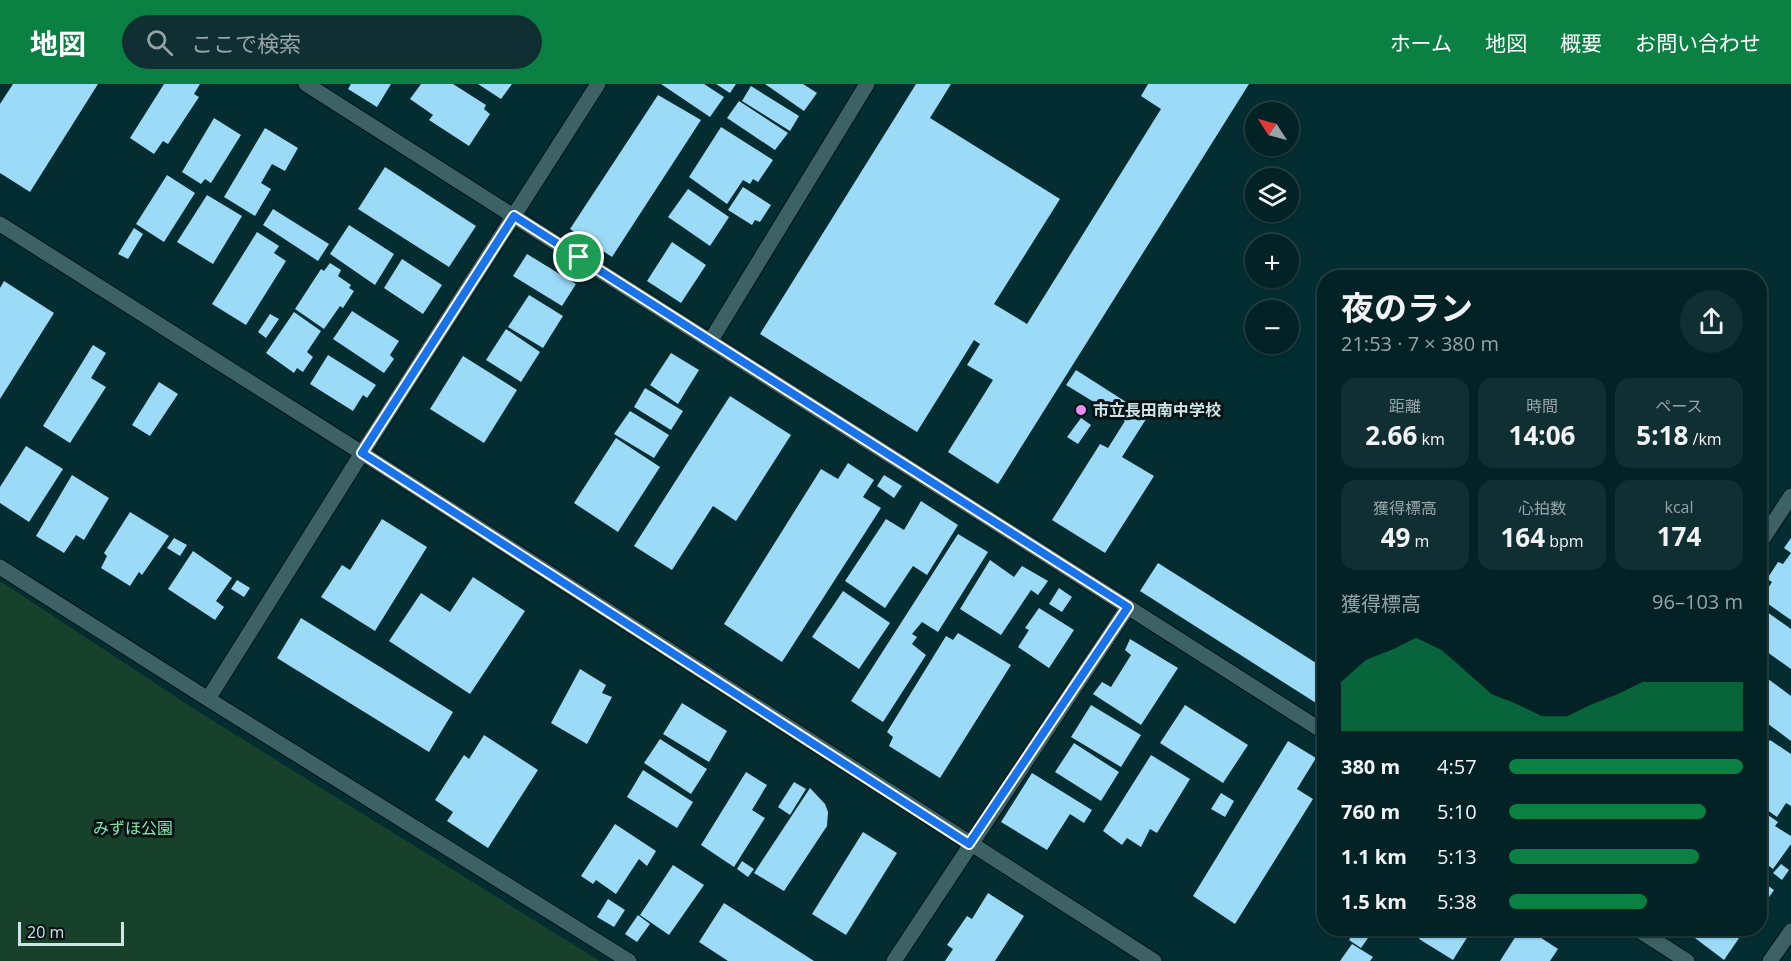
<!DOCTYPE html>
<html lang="ja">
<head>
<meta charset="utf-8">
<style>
  :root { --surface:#022225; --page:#102f32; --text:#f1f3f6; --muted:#96a4a7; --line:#233f42; --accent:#0b8043 }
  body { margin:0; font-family:"Open Sans","Noto Sans JP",sans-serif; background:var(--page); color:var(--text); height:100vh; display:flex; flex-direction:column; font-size:22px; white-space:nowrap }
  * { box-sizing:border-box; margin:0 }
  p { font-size:20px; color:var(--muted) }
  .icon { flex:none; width:33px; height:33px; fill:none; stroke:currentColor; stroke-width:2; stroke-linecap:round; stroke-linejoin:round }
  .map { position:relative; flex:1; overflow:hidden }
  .sheet { position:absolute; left:1317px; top:186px; width:450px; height:666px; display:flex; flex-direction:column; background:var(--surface); border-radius:24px; box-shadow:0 2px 4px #0004,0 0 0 2px var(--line) }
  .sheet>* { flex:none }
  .needle { width:39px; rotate:306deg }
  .controls { position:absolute; left:1245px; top:18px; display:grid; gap:12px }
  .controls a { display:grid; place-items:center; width:54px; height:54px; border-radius:50%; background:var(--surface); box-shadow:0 2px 4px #0004,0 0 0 2px var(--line); font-size:30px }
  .scale { position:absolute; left:18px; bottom:15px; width:106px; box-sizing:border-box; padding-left:6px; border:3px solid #cfe4e6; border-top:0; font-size:16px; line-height:21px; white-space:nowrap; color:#cfe4e6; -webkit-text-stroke:4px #041314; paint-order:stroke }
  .pin { position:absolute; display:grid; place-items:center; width:51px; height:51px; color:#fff; margin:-26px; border:3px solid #fff; border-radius:50%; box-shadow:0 2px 6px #0007 }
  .round { display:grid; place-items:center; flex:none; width:63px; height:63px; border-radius:32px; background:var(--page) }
  .overview { display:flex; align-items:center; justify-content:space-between; height:102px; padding:0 24px }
  h1 { font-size:33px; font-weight:700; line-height:45px }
  .metrics { display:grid; grid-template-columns:repeat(3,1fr); gap:9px; height:102px; padding:6px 24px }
  .metrics div { display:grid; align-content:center; border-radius:15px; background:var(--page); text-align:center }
  .metrics b { font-size:26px; font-weight:700 }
  .metrics small { font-size:16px; font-weight:400 }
  .metrics p { font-size:16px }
  .chart { height:168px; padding:12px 24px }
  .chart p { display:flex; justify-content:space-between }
  .chart svg { width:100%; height:108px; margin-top:6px; fill:var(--accent); opacity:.7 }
  ul { padding:0 24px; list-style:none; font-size:20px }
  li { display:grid; grid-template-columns:96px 72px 1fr; align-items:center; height:45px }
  li i { height:15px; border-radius:8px; background:var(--accent) }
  header { display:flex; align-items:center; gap:36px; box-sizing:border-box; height:84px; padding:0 30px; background:var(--accent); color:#fff }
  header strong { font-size:28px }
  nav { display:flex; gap:33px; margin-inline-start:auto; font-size:21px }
  .search { width:420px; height:54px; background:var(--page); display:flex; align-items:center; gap:15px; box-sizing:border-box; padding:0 21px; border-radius:33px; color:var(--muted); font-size:22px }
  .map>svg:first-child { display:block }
  .green { fill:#18412b }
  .building { fill:#9cdbf8 }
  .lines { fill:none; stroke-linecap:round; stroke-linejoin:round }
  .minor-casing { stroke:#001417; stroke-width:17 }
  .minor { stroke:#3c6266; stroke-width:15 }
  .route-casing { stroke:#fff; stroke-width:12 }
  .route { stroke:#1a73e8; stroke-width:8 }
  .poi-dot { fill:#ec8cfb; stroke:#041314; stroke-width:2 }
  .labels { text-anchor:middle; stroke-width:6; stroke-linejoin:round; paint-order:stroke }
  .poi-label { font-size:16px; font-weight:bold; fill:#cfe4e6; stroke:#041314; text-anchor:start }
  .park-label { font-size:16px; fill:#86e8ae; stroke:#041314 }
</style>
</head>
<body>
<header>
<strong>地図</strong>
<div class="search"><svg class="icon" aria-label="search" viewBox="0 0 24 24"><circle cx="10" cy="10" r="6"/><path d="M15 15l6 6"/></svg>ここで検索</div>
<nav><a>ホーム</a><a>地図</a><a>概要</a><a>お問い合わせ</a></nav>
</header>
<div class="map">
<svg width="1791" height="877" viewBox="0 0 1791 877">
  <rect width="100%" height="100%" fill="#032d31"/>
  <!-- green -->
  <polygon class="green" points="0,497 202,630 600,877 0,877"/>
  <!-- building -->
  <g class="building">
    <polygon points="13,0 98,0 30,108 0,89 0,20"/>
    <polygon points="164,0 200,0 194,10 199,13 168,60 163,57 154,70 130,54"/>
    <polygon points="351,0 391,0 377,23 348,5"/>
    <polygon points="421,0 453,0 486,21 484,25 490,30 469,62 429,36 433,31 410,15"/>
    <polygon points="478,0 512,0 501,15"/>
    <polygon points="661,0 704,0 724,13 710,33"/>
    <polygon points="716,0 736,0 730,9"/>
    <polygon points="765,0 803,0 817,9 804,27"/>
    <polygon points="916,0 951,0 930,34 1060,115 994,220 1027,240 1161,25 1141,12 1148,0 1249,0 998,400 948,368 993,296 967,281 980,260 974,256 917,348 760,250"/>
    <polygon points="751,2 799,32 790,47 742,17"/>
    <polygon points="658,11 701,36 612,173 570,145"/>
    <polygon points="739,17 788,49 775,66 727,34"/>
    <polygon points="214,34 241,51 211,99 205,95 201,100 182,88"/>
    <polygon points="721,43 773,76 758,98 753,95 750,100 743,96 727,120 689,93"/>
    <polygon points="265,44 298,64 285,87 272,80 261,99 271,105 255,132 224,113"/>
    <polygon points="385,83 476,142 449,183 358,125"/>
    <polygon points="167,91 195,109 164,158 136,140"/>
    <polygon points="743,103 771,121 760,138 755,136 752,141 728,126"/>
    <polygon points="688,105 729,133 710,162 668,133"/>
    <polygon points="207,111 242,132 213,180 177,158"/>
    <polygon points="273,125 329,160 318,177 263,141"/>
    <polygon points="349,141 394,170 375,201 330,170"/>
    <polygon points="134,144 143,150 128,175 118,170"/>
    <polygon points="257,148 279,162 274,169 286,177 246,241 212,220"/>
    <polygon points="672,158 706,181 681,219 647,197"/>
    <polygon points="527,170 576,200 562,222 513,192"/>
    <polygon points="402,175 442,201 423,230 384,204"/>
    <polygon points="330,179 341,186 338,192 351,201 349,204 354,207 343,224 340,222 324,245 295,225 321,185 324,187"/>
    <polygon points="4,197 54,229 0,315 0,204"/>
    <polygon points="529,211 563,232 543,264 508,243"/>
    <polygon points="352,227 399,257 390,271 394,275 384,289 333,255"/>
    <polygon points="294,228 321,247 307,268 313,273 303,288 297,284 294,289 266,269"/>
    <polygon points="270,230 279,235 266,254 258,248"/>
    <polygon points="506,245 540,268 521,298 486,276"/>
    <polygon points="93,261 106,269 91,294 106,303 70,359 43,342"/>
    <polygon points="671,269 699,286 678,320 650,301"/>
    <polygon points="328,271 376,301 367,314 363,311 353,327 310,300"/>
    <polygon points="463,272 517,306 484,359 430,325"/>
    <polygon points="1076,286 1148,332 1122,373 1154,392 1105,469 1052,436 1100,360 1108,364 1125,337 1066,301"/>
    <polygon points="159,298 178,310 150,352 132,341"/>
    <polygon points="645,304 683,327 671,346 634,323"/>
    <polygon points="730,312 791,351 736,437 713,422 672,486 634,462"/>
    <polygon points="630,327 669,351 654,374 614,350"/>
    <polygon points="1081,334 1091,341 1078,360 1067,353"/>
    <polygon points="616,354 660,383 618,448 574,419"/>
    <polygon points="26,362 63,385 29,438 0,419 0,403"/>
    <polygon points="848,379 874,396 863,413 881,424 782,578 724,540 821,385 838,395"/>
    <polygon points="72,391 109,414 84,456 76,451 64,469 36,452"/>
    <polygon points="884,391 902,402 894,414 877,402"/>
    <polygon points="921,417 958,441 927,491 913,482 885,524 845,497 886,435 904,446"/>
    <polygon points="130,428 169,452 142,491 139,488 130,502 101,484 107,472 104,469"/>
    <polygon points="382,435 427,463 375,547 321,513 342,481 350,486"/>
    <polygon points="958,450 988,468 938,548 922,538 912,550 917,553 912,560 926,571 883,638 851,617"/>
    <polygon points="174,454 187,461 180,472 167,464"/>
    <polygon points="1791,454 1791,536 1761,515 1772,498 1767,495 1778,478 1783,480 1791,469 1784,464"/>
    <polygon points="193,467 232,494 216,517 224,523 215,536 168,505"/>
    <polygon points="990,476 1014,493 1022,482 1048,497 1038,511 1031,506 1001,551 960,525"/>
    <polygon points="1158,479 1324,584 1324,624 1140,507"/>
    <polygon points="473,493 525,527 470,610 389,557 421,509 450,528"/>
    <polygon points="237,496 250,504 244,513 231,505"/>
    <polygon points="1059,504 1072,513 1062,528 1049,520"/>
    <polygon points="843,507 890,539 859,585 812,553"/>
    <polygon points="1760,523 1791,545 1791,585 1760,563"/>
    <polygon points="1039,524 1074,546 1049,584 1018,563 1029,546 1025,544"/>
    <polygon points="301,534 453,628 429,668 277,574"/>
    <polygon points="958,549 1011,581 940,694 889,662 893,653 887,648 946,552 953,556"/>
    <polygon points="1130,555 1178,584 1141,641 1093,610 1102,598 1111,603 1131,571 1125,566"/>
    <polygon points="580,585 606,601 602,609 612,613 587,660 551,639"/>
    <polygon points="1760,589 1791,612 1791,657 1760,634"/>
    <polygon points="682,619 727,647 709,678 663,650"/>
    <polygon points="1091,621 1141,651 1121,683 1071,653"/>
    <polygon points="1185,621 1248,661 1223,699 1160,659"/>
    <polygon points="484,651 538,686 488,764 447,737 453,728 435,716 464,671 469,675"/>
    <polygon points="660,655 707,685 691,710 644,679"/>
    <polygon points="1770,656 1791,670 1791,722 1786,719 1777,733 1760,721 1760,671"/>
    <polygon points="1288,657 1316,674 1297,705 1313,715 1235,840 1193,812"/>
    <polygon points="1074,659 1119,688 1101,717 1055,688"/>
    <polygon points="1151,671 1190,695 1157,749 1150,745 1141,763 1127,754 1122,761 1103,747"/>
    <polygon points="643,686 693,718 677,744 627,713"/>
    <polygon points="746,688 767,701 752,726 765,734 734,783 701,761"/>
    <polygon points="1032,689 1092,726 1084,739 1070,730 1047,766 1001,738"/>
    <polygon points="794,698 806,705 790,731 778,723"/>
    <polygon points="810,704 825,720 828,728 827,742 784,807 754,789"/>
    <polygon points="1221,709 1234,717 1225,733 1211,725"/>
    <polygon points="1768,731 1778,738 1775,742 1791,752 1791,760 1773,785 1760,775 1760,732 1765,735"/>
    <polygon points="615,740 656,767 647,782 639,775 616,810 596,796 593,800 581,792"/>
    <polygon points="863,748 897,769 846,851 812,830"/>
    <polygon points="742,777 754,785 748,793 737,785"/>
    <polygon points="1781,780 1789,786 1782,796 1773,789"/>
    <polygon points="673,781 704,801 669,851 640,831"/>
    <polygon points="1760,796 1774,806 1760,826"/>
    <polygon points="988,809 1024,832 995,877 945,877 953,865 947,861 967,832 972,835"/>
    <polygon points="608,815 625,826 614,843 597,833"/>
    <polygon points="724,819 814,877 728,877 699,858"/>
    <polygon points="638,831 650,840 637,858 625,850"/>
    <polygon points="1426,844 1473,844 1453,876 1419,855"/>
    <polygon points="1521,844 1526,844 1558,865 1550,877 1500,877"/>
    <polygon points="1695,844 1746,844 1724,876 1691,851"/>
    <polygon points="1356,845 1368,854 1361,864 1349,856"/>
    <polygon points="1352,860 1373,873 1370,877 1340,877"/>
  </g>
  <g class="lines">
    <!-- minor casing -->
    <g class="minor-casing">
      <g id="minor">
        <polyline points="306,0 1324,648"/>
        <polyline points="0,140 362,369 1154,877"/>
        <polyline points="711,256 867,0"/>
        <polyline points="1760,459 1791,412"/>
        <polyline points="0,483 208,615 629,877"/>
        <polyline points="208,615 362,369 598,0"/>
        <polyline points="1635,844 1687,877"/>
        <polyline points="894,877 1128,523"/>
        <polyline points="1770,877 1791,847"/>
      </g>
    </g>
    <!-- minor -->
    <use href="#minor" class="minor"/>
  </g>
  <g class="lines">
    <!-- route casing -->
    <g class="route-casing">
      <polygon id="route" points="514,132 1128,523 969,760 362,369"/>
    </g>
    <!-- route -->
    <use href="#route" class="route"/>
  </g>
  <!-- markers -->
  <circle class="poi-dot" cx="1081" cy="326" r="6"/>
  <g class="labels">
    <!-- poi labels -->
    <g class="poi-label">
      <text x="1093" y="332">市立長田南中学校</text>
    </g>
    <!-- park labels -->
    <g class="park-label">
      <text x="133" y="750">みずほ公園</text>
    </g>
  </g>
</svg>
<div class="controls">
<a><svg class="needle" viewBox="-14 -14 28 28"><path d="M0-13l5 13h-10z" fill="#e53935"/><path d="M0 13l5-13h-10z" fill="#96a4a7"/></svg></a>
<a><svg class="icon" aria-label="layers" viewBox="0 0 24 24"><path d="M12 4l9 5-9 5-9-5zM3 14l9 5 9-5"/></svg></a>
<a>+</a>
<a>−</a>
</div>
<div class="scale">20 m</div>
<div class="pin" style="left:579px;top:173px;background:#1e9e55"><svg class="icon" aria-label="arrive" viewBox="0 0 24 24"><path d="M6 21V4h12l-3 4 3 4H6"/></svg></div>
<section class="sheet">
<div class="overview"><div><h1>夜のラン</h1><p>21:53 · 7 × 380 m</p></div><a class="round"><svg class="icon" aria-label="share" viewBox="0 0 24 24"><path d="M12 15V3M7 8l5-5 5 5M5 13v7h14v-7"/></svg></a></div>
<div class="metrics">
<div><p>距離</p><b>2.66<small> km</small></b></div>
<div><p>時間</p><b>14:06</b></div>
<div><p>ペース</p><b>5:18<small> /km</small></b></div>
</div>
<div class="metrics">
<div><p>獲得標高</p><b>49<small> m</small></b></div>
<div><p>心拍数</p><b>164<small> bpm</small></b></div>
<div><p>kcal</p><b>174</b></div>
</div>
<div class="chart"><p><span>獲得標高</span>96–103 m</p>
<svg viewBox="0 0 160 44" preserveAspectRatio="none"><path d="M0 44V24L10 15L20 11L30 6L40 11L50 20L60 29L70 33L80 38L90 38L100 33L110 29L120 24L130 24L140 24L150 24L160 24V44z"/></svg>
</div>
<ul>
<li><b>380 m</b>4:57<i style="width:100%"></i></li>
<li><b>760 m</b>5:10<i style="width:84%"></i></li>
<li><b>1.1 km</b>5:13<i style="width:81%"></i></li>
<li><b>1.5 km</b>5:38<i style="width:59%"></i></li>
</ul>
</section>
</div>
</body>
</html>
